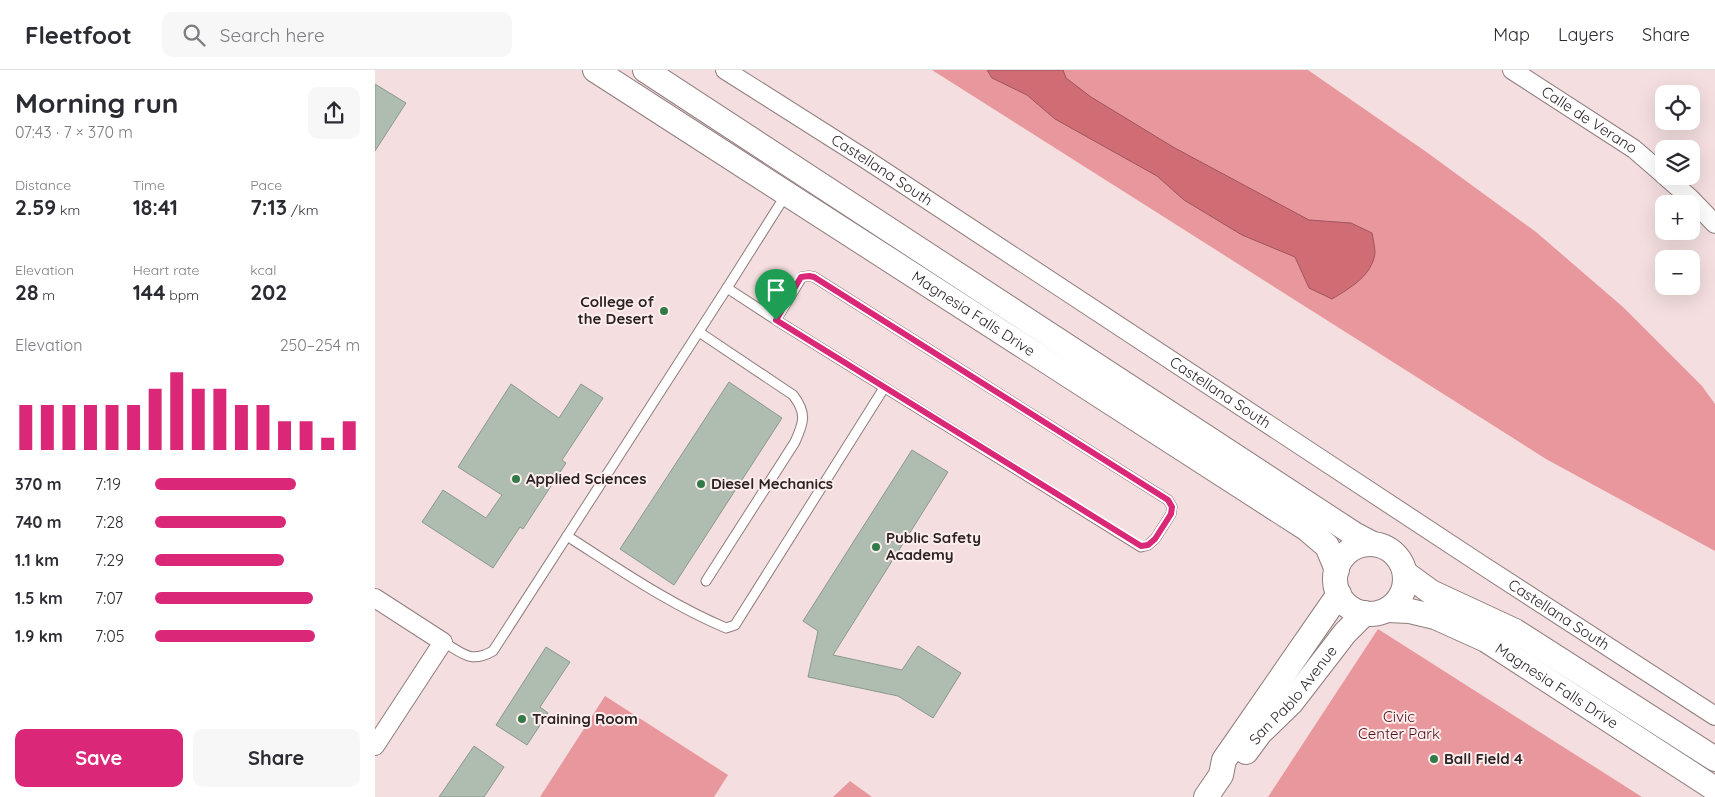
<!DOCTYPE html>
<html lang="en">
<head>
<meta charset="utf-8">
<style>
  :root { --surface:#fff; --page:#f7f7f7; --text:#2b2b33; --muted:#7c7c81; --line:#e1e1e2; --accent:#db2777 }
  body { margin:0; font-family:Quicksand,sans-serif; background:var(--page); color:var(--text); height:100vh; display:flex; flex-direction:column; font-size:19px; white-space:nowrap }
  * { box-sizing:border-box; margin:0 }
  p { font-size:16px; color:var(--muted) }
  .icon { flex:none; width:28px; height:28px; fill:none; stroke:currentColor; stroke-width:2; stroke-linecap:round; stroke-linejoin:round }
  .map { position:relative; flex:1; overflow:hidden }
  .side { display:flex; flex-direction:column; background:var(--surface); width:375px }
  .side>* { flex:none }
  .tools { position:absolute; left:1280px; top:15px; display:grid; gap:10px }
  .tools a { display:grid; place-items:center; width:45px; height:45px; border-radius:10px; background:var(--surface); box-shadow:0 5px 20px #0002; font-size:25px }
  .pin { position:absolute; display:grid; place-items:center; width:42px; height:42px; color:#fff; margin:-51px -21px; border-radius:50% 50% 50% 0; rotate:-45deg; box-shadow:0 0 5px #0007 }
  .pin .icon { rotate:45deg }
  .round { display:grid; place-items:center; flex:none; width:52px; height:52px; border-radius:10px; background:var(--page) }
  .summary { display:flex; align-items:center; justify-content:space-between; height:85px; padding:0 15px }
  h1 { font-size:28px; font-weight:700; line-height:38px }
  .metrics { display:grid; grid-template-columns:repeat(3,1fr); gap:8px; height:85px; padding:5px 15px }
  .metrics div { display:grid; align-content:center }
  .metrics b { font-size:21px; font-weight:700 }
  .metrics small { font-size:14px; font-weight:400 }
  .metrics p { font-size:14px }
  .chart { height:140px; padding:10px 15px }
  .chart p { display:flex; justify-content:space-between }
  .chart svg { width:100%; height:90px; margin-top:5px; stroke:var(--accent); stroke-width:6 }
  .primary-button { display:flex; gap:10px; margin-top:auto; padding:10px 15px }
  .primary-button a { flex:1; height:58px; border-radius:10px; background:var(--accent); color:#fff; font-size:20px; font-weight:700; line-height:58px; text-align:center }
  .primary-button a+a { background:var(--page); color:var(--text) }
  ul { padding:0 15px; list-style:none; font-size:16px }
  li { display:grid; grid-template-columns:80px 60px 1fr; align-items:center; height:38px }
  li i { height:12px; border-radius:6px; background:var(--accent) }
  header { display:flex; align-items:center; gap:30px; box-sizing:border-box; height:70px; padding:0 25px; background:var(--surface); border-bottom:1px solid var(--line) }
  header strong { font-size:24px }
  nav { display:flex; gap:28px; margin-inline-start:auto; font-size:18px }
  .search { width:350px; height:45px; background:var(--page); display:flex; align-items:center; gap:12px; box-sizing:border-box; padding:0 18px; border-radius:10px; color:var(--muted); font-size:19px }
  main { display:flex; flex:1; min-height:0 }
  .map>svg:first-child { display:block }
  .green { fill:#e8989c }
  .water { fill:#d06c73; stroke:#9e565b }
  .building { fill:#afbdb1; stroke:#8b998d }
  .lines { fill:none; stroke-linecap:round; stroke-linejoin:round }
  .lane-casing { stroke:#907d7d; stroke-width:11 }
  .street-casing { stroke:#907d7d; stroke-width:20 }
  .secondary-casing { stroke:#907d7d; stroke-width:26 }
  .lane { stroke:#fff; stroke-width:9 }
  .street { stroke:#fff; stroke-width:18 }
  .secondary { stroke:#fff; stroke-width:24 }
  .route-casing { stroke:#fff; stroke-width:10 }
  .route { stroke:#db2777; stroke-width:6 }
  .poi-dot { fill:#327b48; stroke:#feeded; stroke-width:2 }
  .labels { text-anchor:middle; stroke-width:4; stroke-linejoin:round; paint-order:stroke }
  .street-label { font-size:15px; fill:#2b2324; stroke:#feeded }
  .poi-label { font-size:15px; font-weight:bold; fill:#2b2324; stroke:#feeded; text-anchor:start }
  .park-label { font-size:15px; fill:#50101a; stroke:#feeded }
</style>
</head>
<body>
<header>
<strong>Fleetfoot</strong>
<div class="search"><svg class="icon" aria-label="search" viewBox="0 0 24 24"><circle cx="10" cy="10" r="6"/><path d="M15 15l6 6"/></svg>Search here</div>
<nav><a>Map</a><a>Layers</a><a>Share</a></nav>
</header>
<main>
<section class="side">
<div class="summary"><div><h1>Morning run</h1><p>07:43 · 7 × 370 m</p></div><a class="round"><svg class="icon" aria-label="share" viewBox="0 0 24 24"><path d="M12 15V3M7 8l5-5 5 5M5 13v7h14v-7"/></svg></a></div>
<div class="metrics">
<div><p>Distance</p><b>2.59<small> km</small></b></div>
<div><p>Time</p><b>18:41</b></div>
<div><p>Pace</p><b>7:13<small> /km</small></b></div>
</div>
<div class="metrics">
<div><p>Elevation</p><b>28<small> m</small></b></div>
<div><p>Heart rate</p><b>144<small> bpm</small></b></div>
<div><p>kcal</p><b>202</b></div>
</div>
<div class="chart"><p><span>Elevation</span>250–254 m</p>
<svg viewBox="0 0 160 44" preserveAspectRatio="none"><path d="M5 44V22M15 44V22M25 44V22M35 44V22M45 44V22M55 44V22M65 44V14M75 44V6M85 44V14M95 44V14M105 44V22M115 44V22M125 44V30M135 44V30M145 44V38M155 44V30"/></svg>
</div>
<ul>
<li><b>370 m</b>7:19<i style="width:69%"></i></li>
<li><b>740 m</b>7:28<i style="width:64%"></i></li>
<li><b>1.1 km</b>7:29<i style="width:63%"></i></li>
<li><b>1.5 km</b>7:07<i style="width:77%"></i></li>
<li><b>1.9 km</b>7:05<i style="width:78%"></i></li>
</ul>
<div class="primary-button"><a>Save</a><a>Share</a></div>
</section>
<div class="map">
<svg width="1340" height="727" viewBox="0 0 1340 727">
  <rect width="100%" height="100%" fill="#f4dedf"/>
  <!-- green -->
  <g class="green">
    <polygon points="557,0 933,0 1050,81 1161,162 1248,237 1327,316 1340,334 1340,481 1171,389"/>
    <polygon points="1003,559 1267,727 893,727"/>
    <polygon points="230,626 353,705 339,727 165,727"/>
    <polygon points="475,711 497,727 458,727"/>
  </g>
  <!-- water -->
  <path class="water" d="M612 0H688L691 8 716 27 798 77 934 150 976 153 997 163C998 169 1000 177 1000 183 997 206 975 218 957 229L934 218 920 187 867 165 809 130 782 106 680 49 652 25 617 8Z"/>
  <!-- building -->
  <g class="building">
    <polygon points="0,14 31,33 0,81"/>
    <polygon points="354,312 407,348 299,515 245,479"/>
    <polygon points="136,314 184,348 206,314 228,328 187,390 191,393 148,459 145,457 118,498 47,452 68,420 111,448 127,425 83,397"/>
    <polygon points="537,380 573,402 458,585 527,600 543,576 586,603 558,648 523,626 433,607 443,561 428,551"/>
    <polygon points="171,577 195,592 165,637 173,643 152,675 121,655"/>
    <polygon points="99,676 129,697 109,727 64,727"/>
  </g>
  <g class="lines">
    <!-- lane casing -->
    <g class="lane-casing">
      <g id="lane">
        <polyline points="401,250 427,207 434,206 439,207 793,430 797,437 796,444 780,469 773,475 766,477 401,250 352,218 412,123"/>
        <path d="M324 262 418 325C432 343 429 352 420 372L331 511"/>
        <path d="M192 466C244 499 294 534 351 558L360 555 509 318"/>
        <path d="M68 572C88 583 95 594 118 581L352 218"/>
      </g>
    </g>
    <!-- street casing -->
    <g class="street-casing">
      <g id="street">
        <path id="s1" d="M350 0 492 90 1107 495 1340 646"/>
        <path id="s2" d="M1137 0 1259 79 1289 105"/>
        <polyline points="1290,106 1315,128 1340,154"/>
        <polyline points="0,528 68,572 0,676"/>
      </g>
    </g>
    <!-- secondary casing -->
    <g class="secondary-casing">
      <g id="secondary">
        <path id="s3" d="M220 0 932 459 952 476 962 500"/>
        <polyline points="270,0 979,464 998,474"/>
        <circle cx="995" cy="509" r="35"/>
        <polyline points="1030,503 1056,522 1140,561 1340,689"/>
        <path id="s4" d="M1012 540 1035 541 1060 547 1111 570 1340 719"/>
        <path id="s5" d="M871 682 885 663 916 633 970 563 990 543"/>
        <polyline points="831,727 846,705 849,690 964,524"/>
      </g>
    </g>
    <!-- lane -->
    <use href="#lane" class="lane"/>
    <!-- street -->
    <use href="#street" class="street"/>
    <!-- secondary -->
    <use href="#secondary" class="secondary"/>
  </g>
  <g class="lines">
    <!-- route casing -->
    <g class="route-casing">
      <polygon id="route" points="434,206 439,207 793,430 797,437 796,444 780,469 773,475 766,476 401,250 426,207"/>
    </g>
    <!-- route -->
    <use href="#route" class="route"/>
  </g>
  <!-- markers -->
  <g class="poi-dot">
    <circle cx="289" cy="241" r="5"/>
    <circle cx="141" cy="409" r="5"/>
    <circle cx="326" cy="414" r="5"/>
    <circle cx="501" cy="477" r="5"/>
    <circle cx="147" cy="649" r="5"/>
    <circle cx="1059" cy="689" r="5"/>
  </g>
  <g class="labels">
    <!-- street labels -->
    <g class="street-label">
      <text dy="5" stroke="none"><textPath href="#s2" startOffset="92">Calle de Verano</textPath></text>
      <text dy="5" stroke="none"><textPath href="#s1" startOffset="186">Castellana South</textPath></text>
      <text dy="5" stroke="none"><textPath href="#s3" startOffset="450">Magnesia Falls Drive</textPath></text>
      <text dy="5" stroke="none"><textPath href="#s1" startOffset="591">Castellana South</textPath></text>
      <text dy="5" stroke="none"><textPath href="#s1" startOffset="996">Castellana South</textPath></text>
      <text dy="5" stroke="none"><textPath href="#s4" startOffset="189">Magnesia Falls Drive</textPath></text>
      <text dy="5" stroke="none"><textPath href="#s5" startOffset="74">San Pablo Avenue</textPath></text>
    </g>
    <!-- poi labels -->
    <g class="poi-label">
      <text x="279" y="237" text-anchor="end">College of<tspan x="279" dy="17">the Desert</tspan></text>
      <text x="151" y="414">Applied Sciences</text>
      <text x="336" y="419">Diesel Mechanics</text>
      <text x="511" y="473">Public Safety<tspan x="511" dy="17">Academy</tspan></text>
      <text x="157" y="654">Training Room</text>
      <text x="1069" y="694">Ball Field 4</text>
    </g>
    <!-- park labels -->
    <g class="park-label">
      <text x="1024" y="652">Civic<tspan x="1024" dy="17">Center Park</tspan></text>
    </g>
  </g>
</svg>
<div class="tools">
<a><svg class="icon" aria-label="locate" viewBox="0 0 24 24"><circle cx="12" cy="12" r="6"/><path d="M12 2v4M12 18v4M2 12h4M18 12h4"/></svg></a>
<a><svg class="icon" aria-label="layers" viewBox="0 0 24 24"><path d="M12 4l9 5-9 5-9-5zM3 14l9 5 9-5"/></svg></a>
<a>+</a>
<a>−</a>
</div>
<div class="pin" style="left:401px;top:250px;background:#1e9e55"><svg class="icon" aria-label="arrive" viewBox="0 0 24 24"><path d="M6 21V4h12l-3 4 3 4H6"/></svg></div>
</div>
</main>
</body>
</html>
